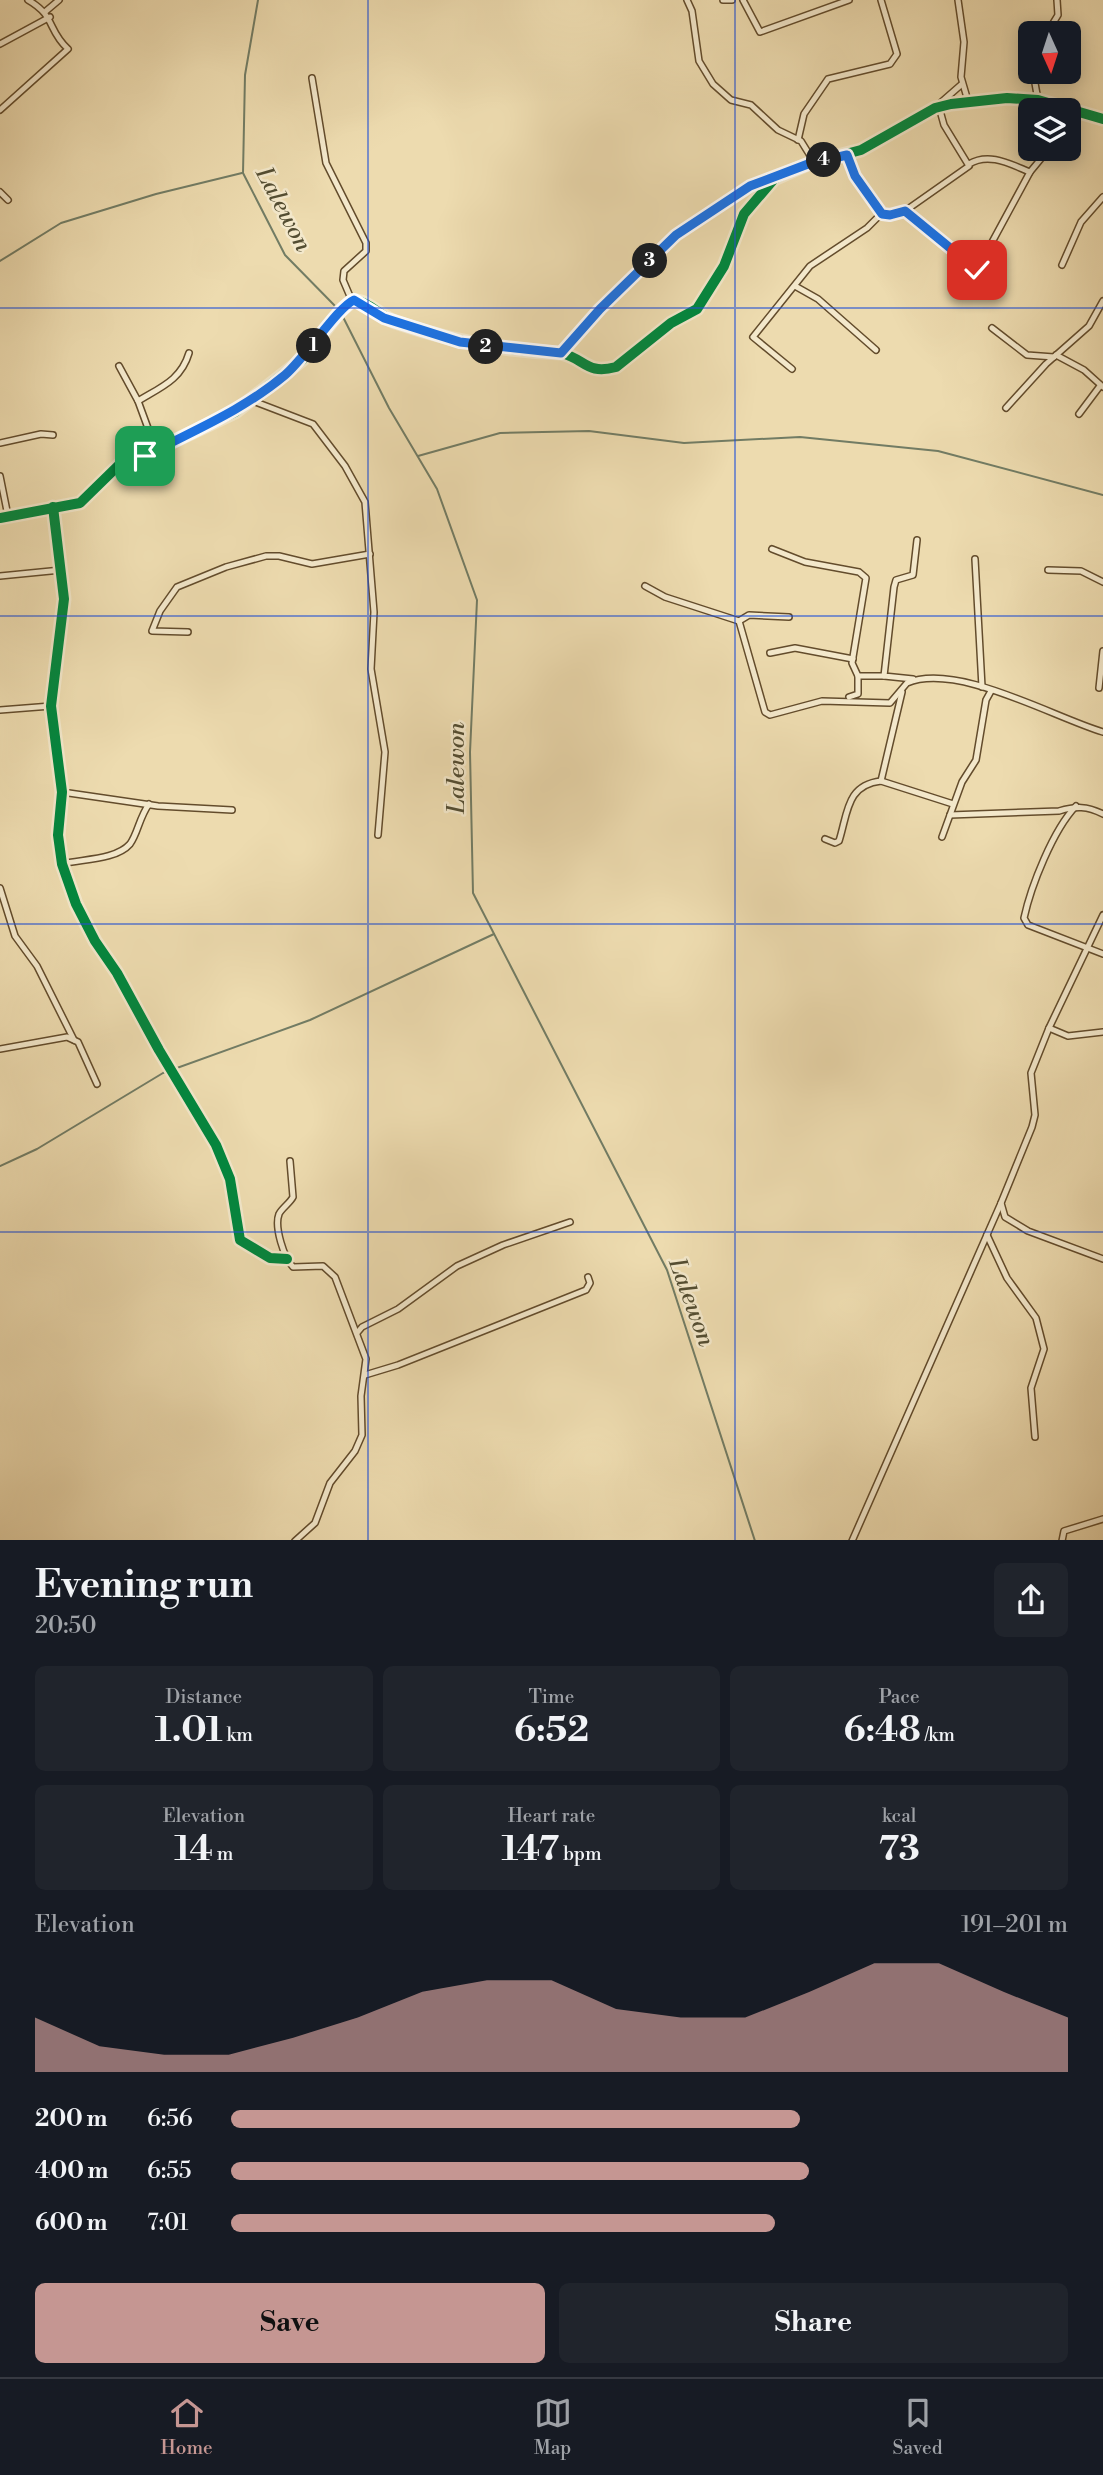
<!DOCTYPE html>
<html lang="en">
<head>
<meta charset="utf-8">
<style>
  :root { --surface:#171b24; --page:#20242c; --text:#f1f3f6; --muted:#9ea1a6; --line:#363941; --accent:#c59692 }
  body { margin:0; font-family:"Libre Bodoni",serif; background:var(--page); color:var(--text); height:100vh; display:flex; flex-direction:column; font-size:26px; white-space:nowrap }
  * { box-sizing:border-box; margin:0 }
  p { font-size:23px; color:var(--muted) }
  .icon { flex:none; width:38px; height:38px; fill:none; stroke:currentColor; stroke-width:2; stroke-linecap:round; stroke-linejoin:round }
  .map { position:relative; height:1540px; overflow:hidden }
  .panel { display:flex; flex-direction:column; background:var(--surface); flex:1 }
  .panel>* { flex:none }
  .needle { width:46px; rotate:177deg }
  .fabs { position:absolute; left:1018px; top:21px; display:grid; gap:14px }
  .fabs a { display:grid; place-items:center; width:63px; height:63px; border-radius:10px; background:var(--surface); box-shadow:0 4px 18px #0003; font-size:35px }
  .pin { position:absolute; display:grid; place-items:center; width:60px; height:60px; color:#fff; margin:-30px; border-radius:14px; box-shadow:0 4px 10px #0006 }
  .km { position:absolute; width:35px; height:35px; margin:-18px; border-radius:50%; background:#222; color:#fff; font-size:19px; line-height:35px; text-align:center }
  .round { display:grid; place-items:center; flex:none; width:74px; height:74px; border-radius:10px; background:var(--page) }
  .head { display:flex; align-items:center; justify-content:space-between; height:119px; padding:0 35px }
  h1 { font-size:38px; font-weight:800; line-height:52px }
  .metrics { display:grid; grid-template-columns:repeat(3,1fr); gap:10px; height:119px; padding:7px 35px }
  .metrics div { display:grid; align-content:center; border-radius:10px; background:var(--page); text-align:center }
  .metrics b { font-size:35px; font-weight:800 }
  .metrics small { font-size:19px; font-weight:400 }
  .metrics p { font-size:19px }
  .chart { height:196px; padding:14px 35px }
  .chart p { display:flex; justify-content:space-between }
  .chart svg { width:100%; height:126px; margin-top:7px; fill:var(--accent); opacity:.7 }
  .cta { display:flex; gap:14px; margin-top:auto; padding:14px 35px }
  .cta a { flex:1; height:80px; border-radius:10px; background:var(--accent); color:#111; font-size:28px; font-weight:800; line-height:80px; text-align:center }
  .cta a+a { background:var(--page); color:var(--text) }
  ul { padding:0 35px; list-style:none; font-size:23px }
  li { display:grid; grid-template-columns:112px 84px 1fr; align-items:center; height:52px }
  li i { height:18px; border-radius:9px; background:var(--accent) }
  .menu { display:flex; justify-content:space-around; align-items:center; height:98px; border-top:2px solid var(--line); background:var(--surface); font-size:19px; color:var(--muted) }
  .menu a { display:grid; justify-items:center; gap:4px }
  .menu .selected { color:var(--accent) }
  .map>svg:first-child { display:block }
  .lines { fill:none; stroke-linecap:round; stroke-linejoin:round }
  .stream { stroke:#727c64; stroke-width:2 }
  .street-casing { stroke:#634c2c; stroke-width:8 }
  .secondary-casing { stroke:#351d00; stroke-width:10 }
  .street { stroke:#f3e8cb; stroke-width:5 }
  .secondary { stroke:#f3e8cb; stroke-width:8 }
  .cycleway-casing { stroke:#f3e8cb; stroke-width:15 }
  .cycleway { stroke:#00873e; stroke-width:10 }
  .route-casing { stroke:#fff; stroke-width:14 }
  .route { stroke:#1a73e8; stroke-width:9 }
  .grid { fill:none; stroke:#1d4ed8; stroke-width:2; stroke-opacity:0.55 }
  .labels { text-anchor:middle; stroke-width:5; stroke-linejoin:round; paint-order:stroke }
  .water-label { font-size:24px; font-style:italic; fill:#534d32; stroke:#f3e8cb }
</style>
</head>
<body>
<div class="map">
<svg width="1103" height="1541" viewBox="0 0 1103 1541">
  <rect width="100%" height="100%" fill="#eddbaf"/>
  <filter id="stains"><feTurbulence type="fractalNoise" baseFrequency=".00286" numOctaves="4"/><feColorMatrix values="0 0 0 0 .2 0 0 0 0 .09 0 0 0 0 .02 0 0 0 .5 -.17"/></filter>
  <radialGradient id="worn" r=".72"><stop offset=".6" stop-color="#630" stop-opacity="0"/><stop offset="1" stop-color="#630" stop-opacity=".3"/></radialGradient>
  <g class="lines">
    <!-- stream -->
    <g class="stream">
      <polyline points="258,0 245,75 243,173 285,255 339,310"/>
      <polyline points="0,261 61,223 156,194 242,173"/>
      <polyline points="342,315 389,408 437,489 477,600 470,752 473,893 667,1270 755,1541"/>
      <polyline points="418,456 500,433 589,431 684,443 800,437 938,451 1103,495"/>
      <polyline points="0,1166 37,1149 163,1073 310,1020 494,934"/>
    </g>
    <!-- street casing -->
    <g class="street-casing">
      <g id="street">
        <polyline points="687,0 692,11 699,61 713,84 731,100 751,105 778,130 801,141 814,162"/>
        <polyline points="723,0 732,0"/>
        <polyline points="743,0 760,32 849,0"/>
        <polyline points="958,0 964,42 961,77 968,101"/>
        <polyline points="46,11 59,0"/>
        <polyline points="1047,33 1058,15 1057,0"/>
        <polyline points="0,44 50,17"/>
        <polyline points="1033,72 1038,100"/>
        <polyline points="312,78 326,163 366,243 366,251 344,271 343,280 352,301"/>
        <polyline points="938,105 962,84"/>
        <path d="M0 110 68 49C47 30 56 16 28 0"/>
        <polyline points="798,140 804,114 828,79 890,64 897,54 881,0"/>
        <polyline points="847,155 855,176 886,215 905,211 969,166 944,125 939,107"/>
        <path d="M969 164C989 152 1010 164 1030 172"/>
        <polyline points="0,192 8,200"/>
        <polyline points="905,211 977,270 1030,172 1049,149"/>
        <polyline points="1062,265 1081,222 1103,197"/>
        <polyline points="795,286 818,299 876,350"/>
        <polyline points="992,328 1027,355 1054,357"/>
        <path d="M561 353C566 344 576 338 583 330 628 275 705 199 774 179"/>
        <polyline points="1056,355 1084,370 1103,387"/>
        <polyline points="119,366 138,401 156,450"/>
        <polyline points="792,369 753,337 810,266 867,228 882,213"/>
        <path d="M138 401C161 387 181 380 189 353"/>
        <polyline points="253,401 313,424 345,466 365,502 374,612 371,669 385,752 378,835"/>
        <polyline points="1006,408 1046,364 1089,326 1103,301"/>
        <polyline points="1079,414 1100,386"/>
        <polyline points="0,443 41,434 53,435"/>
        <polyline points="0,476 8,516"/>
        <polyline points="53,507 64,599 51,706 62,792 58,835 62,864 76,904 95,941 117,973 159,1050 216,1145 230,1179 240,1240 270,1258 287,1259"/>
        <polyline points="772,549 805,562 859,572 866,578 852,663 858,676 858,694 849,697"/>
        <polyline points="975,559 982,687"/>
        <polyline points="1048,570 1081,571 1103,582"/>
        <polyline points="0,576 61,570"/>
        <polyline points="645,586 665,597 739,621"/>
        <path d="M789 617 749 615 739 621 765 712 770 715 822 701 890 703 907 683C957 662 1053 717 1103 732"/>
        <polyline points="188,632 152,631 160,611 177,587 226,567 266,556 279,556 312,564 370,554"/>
        <polyline points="770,653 795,648 853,659"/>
        <polyline points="858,676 884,676"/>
        <polyline points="913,679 884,676 894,587 896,580 913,575 917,540"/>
        <polyline points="1099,688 1103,651"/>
        <polyline points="0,710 51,706"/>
        <polyline points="881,781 902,692"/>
        <polyline points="62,792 158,806 232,810"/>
        <path d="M1076 806C1053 830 1031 886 1024 918L1028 925 1103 954"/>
        <path d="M950 815 1059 811C1076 806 1087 806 1103 814"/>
        <polyline points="942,837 962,782 976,760 986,700 991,691"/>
        <path d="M825 839 835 843 839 841C848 813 846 785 881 781L953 804"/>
        <path d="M62 864C82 859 116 860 130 844 138 833 139 818 149 804"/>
        <polyline points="0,888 15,936 37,966 74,1040"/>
        <polyline points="1103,915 1049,1028 1031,1073 1035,1115 1032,1127 1001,1203 1005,1217 1028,1231 1103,1259"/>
        <polyline points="1049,1028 1068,1036 1103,1032"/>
        <polyline points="0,1049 67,1037 78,1042 97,1084"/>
        <path d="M290 1161 293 1197C290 1203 282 1208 279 1214 274 1227 284 1258 293 1267L323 1266 335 1277 366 1359 361 1396 362 1435 355 1451 330 1483 315 1523 295 1541"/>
        <polyline points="987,1235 1007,1278 1036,1318 1044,1349 1031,1388 1035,1437"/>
        <polyline points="357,1333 362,1327 398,1309 457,1266 503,1245 570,1222"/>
        <polyline points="365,1375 398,1365 586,1290 590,1283 588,1277"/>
        <polyline points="852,1541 1001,1203"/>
        <polyline points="1062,1541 1064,1531 1103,1519"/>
      </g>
    </g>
    <!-- secondary casing -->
    <g class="secondary-casing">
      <path id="secondary" d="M0 518 80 503 123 461 145 455 235 412 303 359 340 311 352 301C366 299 381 317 395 322 449 341 504 351 561 353 586 359 586 375 616 367L671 323 697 309 724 266 744 214 774 179 808 164 861 150 935 108 951 104 1007 98 1038 100 1103 119"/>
    </g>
    <!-- street -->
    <use href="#street" class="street"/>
    <!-- secondary -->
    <use href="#secondary" class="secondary"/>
    <!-- cycleway casing -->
    <g class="cycleway-casing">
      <g id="cycleway">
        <polyline points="53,507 64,599 51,706 62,792 58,835 62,864 76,904 95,941 117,973 159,1050 216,1145 230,1179 240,1240 270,1258 287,1259"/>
        <path d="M0 518 80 503 123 461 145 455 235 412 303 359 340 311 352 301C366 299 381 317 395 322 449 341 504 351 561 353 586 359 586 375 616 367L671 323 697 309 724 266 744 214 774 179 808 164 861 150 935 108 951 104 1007 98 1038 100 1103 119"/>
      </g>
    </g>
    <!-- cycleway -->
    <use href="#cycleway" class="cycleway"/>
  </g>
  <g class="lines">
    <!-- route casing -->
    <g class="route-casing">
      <path id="route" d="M145 456C194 430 242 411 285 375 305 358 338 307 354 300L384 318 460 342 561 353 600 309 676 235 750 186 808 164 847 155 855 176 882 214 890 215 905 211 977 270"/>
    </g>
    <!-- route -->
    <use href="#route" class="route"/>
  </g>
  <!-- grid -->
  <path class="grid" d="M368 0V1541M735 0V1541M0 308H1103M0 616H1103M0 924H1103M0 1232H1103"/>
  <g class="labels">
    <!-- water labels -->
    <g class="water-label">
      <text transform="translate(284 209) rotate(62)" y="8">Lalewon</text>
      <text transform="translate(456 768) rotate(-90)" y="8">Lalewon</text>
      <text transform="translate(692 1302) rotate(70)" y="8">Lalewon</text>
    </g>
  </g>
  <rect width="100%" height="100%" filter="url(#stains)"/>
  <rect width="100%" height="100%" fill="url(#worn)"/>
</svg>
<div class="fabs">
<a><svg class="needle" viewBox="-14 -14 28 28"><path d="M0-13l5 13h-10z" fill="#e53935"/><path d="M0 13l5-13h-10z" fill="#9ea1a6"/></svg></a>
<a><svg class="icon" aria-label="layers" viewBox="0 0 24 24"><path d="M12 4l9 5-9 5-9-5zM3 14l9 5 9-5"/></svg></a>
</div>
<div class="pin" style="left:145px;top:456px;background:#1e9e55"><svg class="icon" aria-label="arrive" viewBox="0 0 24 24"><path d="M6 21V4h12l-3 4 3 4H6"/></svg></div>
<div class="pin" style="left:977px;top:270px;background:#d93025"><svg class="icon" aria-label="check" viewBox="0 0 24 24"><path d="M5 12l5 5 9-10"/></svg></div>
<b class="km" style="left:314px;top:346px">1</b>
<b class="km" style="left:486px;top:347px">2</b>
<b class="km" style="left:650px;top:261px">3</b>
<b class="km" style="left:824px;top:160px">4</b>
</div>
<section class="panel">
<div class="head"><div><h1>Evening run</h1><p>20:50</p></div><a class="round"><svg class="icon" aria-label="share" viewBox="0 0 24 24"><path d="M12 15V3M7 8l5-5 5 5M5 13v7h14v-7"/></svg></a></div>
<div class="metrics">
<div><p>Distance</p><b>1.01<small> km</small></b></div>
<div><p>Time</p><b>6:52</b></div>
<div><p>Pace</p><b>6:48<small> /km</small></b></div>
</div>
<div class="metrics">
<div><p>Elevation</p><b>14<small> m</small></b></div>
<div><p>Heart rate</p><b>147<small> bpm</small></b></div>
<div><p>kcal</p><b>73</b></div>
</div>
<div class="chart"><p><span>Elevation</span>191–201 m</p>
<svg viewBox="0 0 160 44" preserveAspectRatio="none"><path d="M0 44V25L10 35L20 38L30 38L40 32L50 25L60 16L70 12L80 12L90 22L100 25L110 25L120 16L130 6L140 6L150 16L160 25V44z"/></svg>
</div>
<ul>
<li><b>200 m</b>6:56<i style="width:68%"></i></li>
<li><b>400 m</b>6:55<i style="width:69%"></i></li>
<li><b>600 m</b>7:01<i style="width:65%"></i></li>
</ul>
<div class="cta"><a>Save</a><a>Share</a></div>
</section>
<nav class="menu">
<a class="selected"><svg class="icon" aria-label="home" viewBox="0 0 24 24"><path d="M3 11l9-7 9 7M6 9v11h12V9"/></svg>Home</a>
<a><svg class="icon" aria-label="map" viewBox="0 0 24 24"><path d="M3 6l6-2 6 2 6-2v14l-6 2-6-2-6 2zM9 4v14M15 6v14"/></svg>Map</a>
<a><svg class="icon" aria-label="saved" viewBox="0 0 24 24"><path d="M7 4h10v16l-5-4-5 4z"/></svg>Saved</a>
</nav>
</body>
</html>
